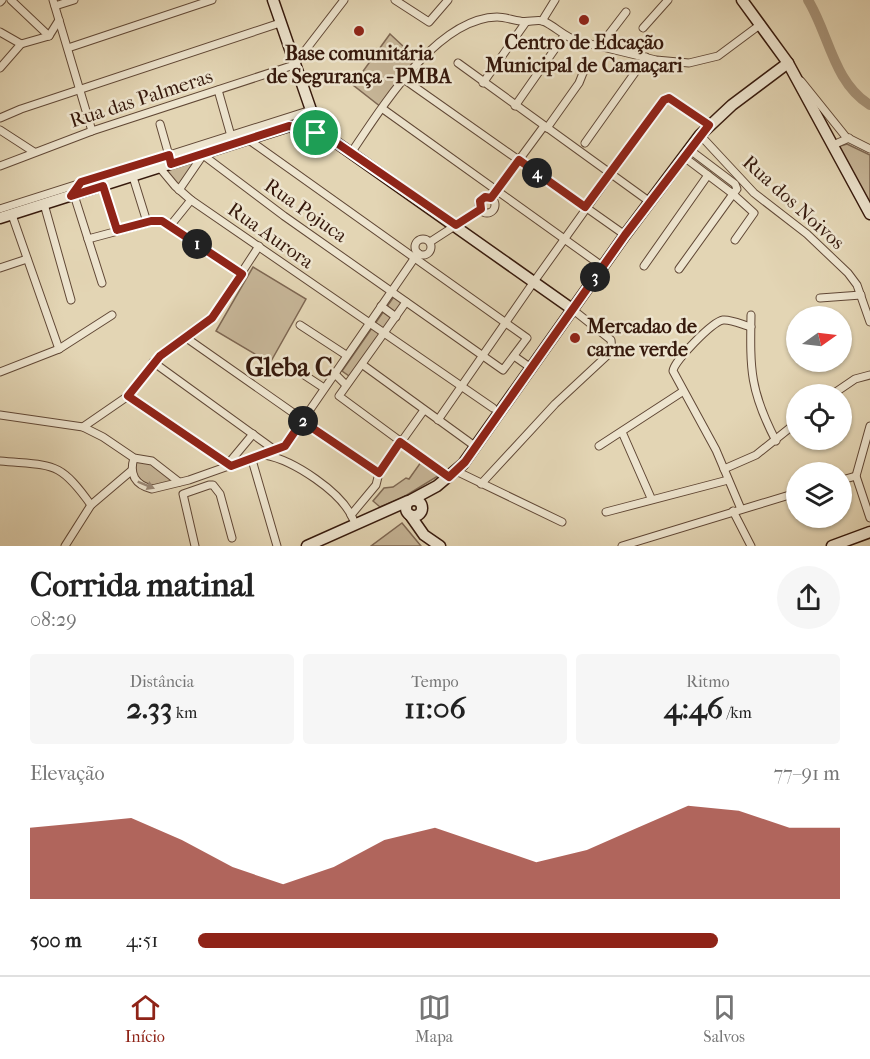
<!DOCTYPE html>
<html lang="pt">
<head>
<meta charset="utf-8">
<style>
  :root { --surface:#fff; --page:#f6f6f6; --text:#222; --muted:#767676; --line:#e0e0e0; --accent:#8f2418 }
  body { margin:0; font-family:"IM FELL French Canon",serif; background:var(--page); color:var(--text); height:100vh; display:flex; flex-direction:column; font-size:22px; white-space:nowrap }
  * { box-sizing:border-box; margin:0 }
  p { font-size:20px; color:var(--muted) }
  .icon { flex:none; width:33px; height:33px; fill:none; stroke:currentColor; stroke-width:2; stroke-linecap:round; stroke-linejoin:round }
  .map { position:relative; height:546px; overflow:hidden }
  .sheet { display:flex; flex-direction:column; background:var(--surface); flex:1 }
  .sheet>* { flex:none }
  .needle { width:39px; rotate:76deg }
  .controls { position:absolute; left:786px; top:306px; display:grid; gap:12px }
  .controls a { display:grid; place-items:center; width:66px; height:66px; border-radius:50%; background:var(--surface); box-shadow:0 2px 4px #0004; font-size:30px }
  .pin { position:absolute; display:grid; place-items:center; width:51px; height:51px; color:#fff; margin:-26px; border:3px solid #fff; border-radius:50%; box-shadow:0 2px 6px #0007 }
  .km { position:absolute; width:30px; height:30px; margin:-15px; border-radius:50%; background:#222; color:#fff; font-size:16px; line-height:30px; text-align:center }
  .round { display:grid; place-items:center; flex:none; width:63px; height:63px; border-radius:32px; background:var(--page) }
  .overview { display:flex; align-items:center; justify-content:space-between; height:102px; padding:0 30px }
  h1 { font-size:33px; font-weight:700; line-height:45px }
  .stats { display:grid; grid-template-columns:repeat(3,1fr); gap:9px; height:102px; padding:6px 30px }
  .stats div { display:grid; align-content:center; border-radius:6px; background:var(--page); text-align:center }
  .stats b { font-size:30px; font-weight:700 }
  .stats small { font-size:16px; font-weight:400 }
  .stats p { font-size:16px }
  .chart { height:168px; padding:12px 30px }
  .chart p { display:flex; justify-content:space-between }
  .chart svg { width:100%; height:108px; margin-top:6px; fill:var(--accent); opacity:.7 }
  ul { padding:0 30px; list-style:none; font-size:20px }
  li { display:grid; grid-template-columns:96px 72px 1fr; align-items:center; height:45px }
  li i { height:15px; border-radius:8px; background:var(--accent) }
  .dock { display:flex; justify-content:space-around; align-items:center; height:84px; border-top:2px solid var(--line); background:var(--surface); font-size:16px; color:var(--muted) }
  .dock a { display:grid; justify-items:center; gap:3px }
  .dock .selected { color:var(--accent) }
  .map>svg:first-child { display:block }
  .green { fill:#c6b597; stroke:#7e6752; stroke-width:1.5 }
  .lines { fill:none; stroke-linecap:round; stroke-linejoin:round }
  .river { stroke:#a8957b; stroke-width:10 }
  .street-casing { stroke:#614836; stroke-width:9 }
  .secondary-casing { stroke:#36190c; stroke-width:13 }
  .street { stroke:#ede4ce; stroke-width:7 }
  .secondary { stroke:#ede4ce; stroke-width:10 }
  .oneway { fill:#9b8977 }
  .route-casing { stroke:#fff; stroke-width:12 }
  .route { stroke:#8f2418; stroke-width:8 }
  .poi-dot { fill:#8f2418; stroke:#ede4ce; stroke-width:2 }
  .labels { text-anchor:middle; stroke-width:5; stroke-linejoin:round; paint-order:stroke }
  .poi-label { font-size:20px; font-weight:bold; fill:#36190c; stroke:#ede4ce }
  .street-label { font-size:20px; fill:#36190c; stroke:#ede4ce }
  .district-label { font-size:26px; font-weight:bold; fill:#36190c; stroke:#ede4ce }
</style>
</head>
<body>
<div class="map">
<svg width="870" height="546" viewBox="0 0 870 546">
  <rect width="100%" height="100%" fill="#e3d5b4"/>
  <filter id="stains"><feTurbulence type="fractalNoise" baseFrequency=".00333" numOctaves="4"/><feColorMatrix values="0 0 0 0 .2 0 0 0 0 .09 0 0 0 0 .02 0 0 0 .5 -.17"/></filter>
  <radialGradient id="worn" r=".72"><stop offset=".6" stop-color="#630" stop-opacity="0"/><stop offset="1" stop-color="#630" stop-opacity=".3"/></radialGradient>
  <!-- green -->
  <g class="green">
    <polygon points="390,34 418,60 381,107 353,85"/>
    <polygon points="847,144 870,155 870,205 837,147"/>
    <polygon points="202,155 181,189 160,168"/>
    <polygon points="253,267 306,299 270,363 216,331"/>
    <polygon points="395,295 404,301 352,378 342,371"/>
    <polygon points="146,459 181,483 149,487 129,469 133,463"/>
    <polygon points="421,462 438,476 402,498 380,507 373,501 384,488 393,487 406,478 409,479"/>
    <polygon points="402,523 421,546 371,546"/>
  </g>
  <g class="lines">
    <!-- river -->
    <path class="river" d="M808 0C829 34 833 82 870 105"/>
    <!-- street casing -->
    <g class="street-casing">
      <g id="street">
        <polyline points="11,0 49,36"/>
        <polyline points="53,0 92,131"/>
        <polyline points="395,0 429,22 448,0"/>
        <polyline points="0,2 2,0"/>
        <polyline points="55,6 74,0"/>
        <polyline points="542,21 555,0"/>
        <polyline points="643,28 668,0"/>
        <polyline points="0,32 21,44 49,36 59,20"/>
        <polyline points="600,46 626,12"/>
        <polyline points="68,48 212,0"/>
        <polyline points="458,63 650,202"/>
        <polyline points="0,68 21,44"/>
        <polyline points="405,80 625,235"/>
        <polyline points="801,81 846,137 870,149"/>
        <polyline points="483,83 526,22"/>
        <polyline points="218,90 231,136"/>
        <polyline points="515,106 564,36"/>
        <polyline points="383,109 602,266"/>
        <polyline points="0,118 21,109 280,23"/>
        <polyline points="160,124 170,159"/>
        <polyline points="547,128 579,83 585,68"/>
        <polyline points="0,130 34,152"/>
        <polyline points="700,135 754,193 807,234 848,273 857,285 870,322"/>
        <polyline points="585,143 646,57"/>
        <polyline points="833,145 849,138"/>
        <path d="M351 153C382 107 437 18 497 17 505 17 512 20 520 21 527 23 536 19 543 21 555 26 564 37 578 41L656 60 689 63 718 56 761 24"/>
        <polyline points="684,157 733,194 737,189 735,184 690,150"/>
        <polyline points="0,166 92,131 294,65 344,0"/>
        <polyline points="160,168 175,186 191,200 493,408"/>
        <polyline points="133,177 147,222"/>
        <polyline points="103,186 118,230"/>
        <polyline points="179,190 203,155 284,216 503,370 527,338 249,140"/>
        <polyline points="74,195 102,283"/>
        <circle cx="487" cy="205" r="8"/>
        <polyline points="491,198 544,126"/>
        <polyline points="44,204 71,300"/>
        <polyline points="0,209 311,110"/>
        <polyline points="12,215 59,349"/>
        <polyline points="170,226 191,200"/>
        <polyline points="88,239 159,220 242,274"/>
        <circle cx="423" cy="247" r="8"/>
        <polyline points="430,242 481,209"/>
        <polyline points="644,266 708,175"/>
        <polyline points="0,268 27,259"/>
        <polyline points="679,269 733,194 754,213 735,240"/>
        <polyline points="533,283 664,100 671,99 709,125"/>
        <polyline points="820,298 861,295"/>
        <polyline points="406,302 339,396 449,477"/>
        <polyline points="381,306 396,317"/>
        <path d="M751 315C750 370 750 391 776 441"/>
        <polyline points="300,325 346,355"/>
        <polyline points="185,337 379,473"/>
        <polyline points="514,356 531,368"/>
        <polyline points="153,362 276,451"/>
        <polyline points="286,363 324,388"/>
        <polyline points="363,365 476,447"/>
        <polyline points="0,372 59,349 112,315"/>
        <polyline points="334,373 346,385"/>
        <polyline points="833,394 855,379 870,375"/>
        <polyline points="128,396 231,466"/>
        <polyline points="0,415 83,427 103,437 134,458 152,461 179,482"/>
        <polyline points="438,420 533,283"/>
        <polyline points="870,426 856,476 870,518"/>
        <polyline points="83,427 128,396 160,356 212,318 259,246"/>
        <polyline points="622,432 651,498"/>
        <polyline points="285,446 418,253"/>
        <polyline points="599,446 682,392"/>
        <path d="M265 455C293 460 342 492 353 519"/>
        <path d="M134 458C129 474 135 485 152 489L189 480 285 446"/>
        <polyline points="252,460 277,546"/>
        <path d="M0 461C53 466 59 460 91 505"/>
        <polyline points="228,464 253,434"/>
        <polyline points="724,469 756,455 796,423"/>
        <polyline points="456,471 562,522"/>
        <polyline points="842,480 856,476"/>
        <polyline points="481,484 555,404 612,351 611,340 572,309"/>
        <path d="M741 509 716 450 673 371C674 361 712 322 723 320 731 319 743 325 751 327"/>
        <polyline points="733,511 751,546"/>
        <polyline points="606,512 728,480"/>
        <polyline points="351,515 376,485 379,473 424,410"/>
        <polyline points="65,546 91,505 131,471"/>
        <polyline points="195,546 183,494 209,485 213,485 220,494 232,538"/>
        <polyline points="622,546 796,493"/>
      </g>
    </g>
    <!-- secondary casing -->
    <g class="secondary-casing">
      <g id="secondary">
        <polyline points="273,0 311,110 329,138"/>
        <polyline points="742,0 788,63 870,214"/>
        <polyline points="0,218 289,126 334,141 572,309"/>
        <circle cx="414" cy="508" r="8"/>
        <polyline points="411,500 437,486 463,464 625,235 700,135 732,105 788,63"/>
        <polyline points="410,515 424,535 440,546"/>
        <polyline points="307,546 408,501"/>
        <polyline points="832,546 870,532"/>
      </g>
    </g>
    <!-- street -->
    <use href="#street" class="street"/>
    <!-- secondary -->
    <use href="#secondary" class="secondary"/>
  </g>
  <!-- one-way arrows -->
  <defs><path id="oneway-solid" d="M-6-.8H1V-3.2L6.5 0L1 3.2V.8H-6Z" transform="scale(1.5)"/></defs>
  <use class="oneway" href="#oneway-solid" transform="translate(146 485) rotate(22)"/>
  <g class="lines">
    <!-- route casing -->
    <g class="route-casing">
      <polygon id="route" points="669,98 709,125 625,235 465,462 449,477 400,442 379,473 302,421 285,446 231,466 128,396 160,356 212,318 242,274 162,221 151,221 117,230 103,186 71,196 81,182 169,155 171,164 289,126 302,129 334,141 456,225 481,209 480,201 485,197 491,198 519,160 585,207 664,100"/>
    </g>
    <!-- route -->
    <use href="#route" class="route"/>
  </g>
  <!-- markers -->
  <g class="poi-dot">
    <circle cx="584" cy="20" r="6"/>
    <circle cx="359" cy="31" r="6"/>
    <circle cx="575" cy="338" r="6"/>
  </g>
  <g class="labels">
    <!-- poi labels -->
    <g class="poi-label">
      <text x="584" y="49">Centro de Edcação<tspan x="584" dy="23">Municipal de Camaçari</tspan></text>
      <text x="359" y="60">Base comunitária<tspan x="359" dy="23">de Segurança - PMBA</tspan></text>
      <text x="587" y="333" text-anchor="start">Mercadao de<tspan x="587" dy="23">carne verde</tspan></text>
    </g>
    <!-- street labels -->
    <g class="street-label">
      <text transform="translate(141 98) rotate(-18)" y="7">Rua das Palmeras</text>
      <text transform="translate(794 202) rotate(42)" y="7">Rua dos Noivos</text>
      <text transform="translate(306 210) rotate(35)" y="7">Rua Pojuca</text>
      <text transform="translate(271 235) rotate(35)" y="7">Rua Aurora</text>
    </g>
    <!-- district labels -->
    <g class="district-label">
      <text x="289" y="376">Gleba C</text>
    </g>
  </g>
  <rect width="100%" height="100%" filter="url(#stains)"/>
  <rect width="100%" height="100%" fill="url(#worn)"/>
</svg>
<div class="controls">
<a><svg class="needle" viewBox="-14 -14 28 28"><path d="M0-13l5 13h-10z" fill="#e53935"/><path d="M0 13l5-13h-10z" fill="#767676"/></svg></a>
<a><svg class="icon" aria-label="locate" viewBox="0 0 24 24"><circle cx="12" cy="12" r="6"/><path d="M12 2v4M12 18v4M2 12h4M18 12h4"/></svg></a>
<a><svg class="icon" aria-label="layers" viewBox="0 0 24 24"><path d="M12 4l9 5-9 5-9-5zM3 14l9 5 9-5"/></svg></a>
</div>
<div class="pin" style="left:316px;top:133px;background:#1e9e55"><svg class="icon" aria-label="arrive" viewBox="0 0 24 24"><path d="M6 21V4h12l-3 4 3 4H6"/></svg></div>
<b class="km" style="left:197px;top:244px">1</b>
<b class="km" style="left:303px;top:421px">2</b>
<b class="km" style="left:595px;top:277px">3</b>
<b class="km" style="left:537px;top:173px">4</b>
</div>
<section class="sheet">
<div class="overview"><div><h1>Corrida matinal</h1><p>08:29</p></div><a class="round"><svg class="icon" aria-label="share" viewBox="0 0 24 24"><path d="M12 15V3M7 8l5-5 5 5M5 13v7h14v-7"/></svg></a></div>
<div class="stats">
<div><p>Distância</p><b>2.33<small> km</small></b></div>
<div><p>Tempo</p><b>11:06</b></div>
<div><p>Ritmo</p><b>4:46<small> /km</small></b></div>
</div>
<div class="chart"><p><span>Elevação</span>77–91 m</p>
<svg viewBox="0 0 160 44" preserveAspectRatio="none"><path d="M0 44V15L10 13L20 11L30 20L40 31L50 38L60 31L70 20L80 15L90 22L100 29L110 24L120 15L130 6L140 8L150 15L160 15V44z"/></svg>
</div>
<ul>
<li><b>500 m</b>4:51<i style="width:81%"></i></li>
</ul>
</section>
<nav class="dock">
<a class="selected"><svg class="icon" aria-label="home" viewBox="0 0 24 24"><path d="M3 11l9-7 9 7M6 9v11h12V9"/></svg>Início</a>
<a><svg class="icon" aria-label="map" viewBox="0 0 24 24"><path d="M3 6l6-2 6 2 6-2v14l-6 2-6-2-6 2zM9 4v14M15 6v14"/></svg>Mapa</a>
<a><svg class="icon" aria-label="saved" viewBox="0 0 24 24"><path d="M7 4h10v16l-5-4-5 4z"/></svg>Salvos</a>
</nav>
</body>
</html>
